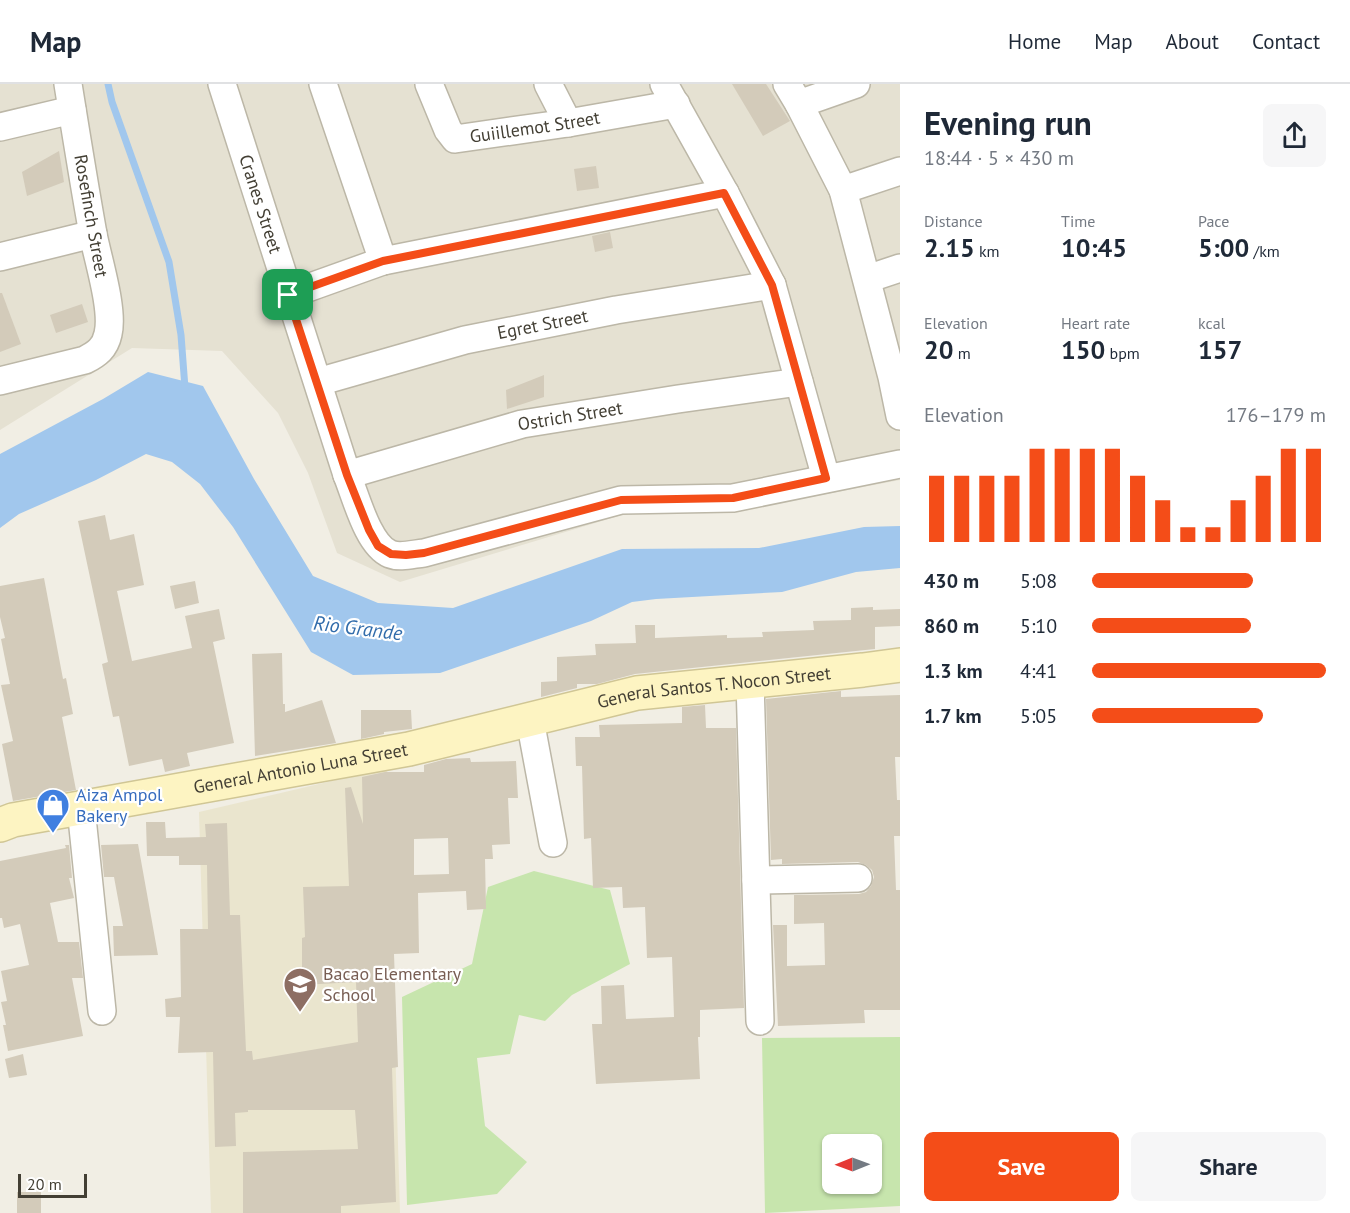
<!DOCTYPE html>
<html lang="en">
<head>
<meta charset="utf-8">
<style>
  :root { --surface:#fff; --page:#f6f6f7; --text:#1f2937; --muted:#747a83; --line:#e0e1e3; --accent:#f44d18 }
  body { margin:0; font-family:"PT Sans",sans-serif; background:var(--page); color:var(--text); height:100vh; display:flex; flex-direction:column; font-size:22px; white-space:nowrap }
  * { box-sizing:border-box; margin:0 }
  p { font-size:20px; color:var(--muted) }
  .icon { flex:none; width:33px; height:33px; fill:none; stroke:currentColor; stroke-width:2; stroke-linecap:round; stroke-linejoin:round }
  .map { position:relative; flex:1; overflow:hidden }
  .details { display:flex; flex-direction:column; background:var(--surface); width:450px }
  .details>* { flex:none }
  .needle { width:39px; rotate:269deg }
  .buttons { position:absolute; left:822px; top:1050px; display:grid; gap:12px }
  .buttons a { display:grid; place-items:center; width:60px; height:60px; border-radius:9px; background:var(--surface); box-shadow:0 2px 4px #0004; font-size:30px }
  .scale { position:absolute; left:18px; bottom:15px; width:69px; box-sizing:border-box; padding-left:6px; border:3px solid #433f34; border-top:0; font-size:16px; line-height:21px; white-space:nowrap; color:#433f34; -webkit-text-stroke:4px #fff; paint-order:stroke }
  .pin { position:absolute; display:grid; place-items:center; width:51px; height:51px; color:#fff; margin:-26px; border-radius:12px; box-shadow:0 3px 9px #0006 }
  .round { display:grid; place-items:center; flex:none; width:63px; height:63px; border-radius:9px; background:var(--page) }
  .overview { display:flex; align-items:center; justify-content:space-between; height:102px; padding:0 24px }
  h1 { font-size:33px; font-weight:600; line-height:45px }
  .stats { display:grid; grid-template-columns:repeat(3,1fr); gap:9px; height:102px; padding:6px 24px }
  .stats div { display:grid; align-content:center }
  .stats b { font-size:26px; font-weight:600 }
  .stats small { font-size:16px; font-weight:400 }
  .stats p { font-size:16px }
  .chart { height:168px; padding:12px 24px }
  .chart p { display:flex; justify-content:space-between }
  .chart svg { width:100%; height:108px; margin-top:6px; stroke:var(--accent); stroke-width:6 }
  .cta { display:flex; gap:12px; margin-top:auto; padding:12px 24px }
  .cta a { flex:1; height:69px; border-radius:9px; background:var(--accent); color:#fff; font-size:24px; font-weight:600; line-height:69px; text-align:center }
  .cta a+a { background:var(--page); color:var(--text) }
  ul { padding:0 24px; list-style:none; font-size:20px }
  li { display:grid; grid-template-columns:96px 72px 1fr; align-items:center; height:45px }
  li i { height:15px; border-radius:8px; background:var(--accent) }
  header { display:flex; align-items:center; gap:36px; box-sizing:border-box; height:84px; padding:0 30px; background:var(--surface); border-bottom:2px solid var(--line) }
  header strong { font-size:28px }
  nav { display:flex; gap:33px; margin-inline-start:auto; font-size:21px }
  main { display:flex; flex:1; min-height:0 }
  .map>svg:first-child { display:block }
  .residential { fill:#e5e1d2 }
  .education { fill:#eae5ce }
  .green { fill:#c7e5ad; fill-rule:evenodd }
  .water { fill:#a1c7ed }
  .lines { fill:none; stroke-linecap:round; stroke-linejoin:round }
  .stream { stroke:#a1c7ed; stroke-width:7 }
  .building { fill:#d3cbba; fill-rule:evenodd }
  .minor-casing { stroke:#bcb7a7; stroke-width:30 }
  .secondary-casing { stroke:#d0c695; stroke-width:36 }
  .minor { stroke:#fff; stroke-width:27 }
  .secondary { stroke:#fdf4c2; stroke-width:33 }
  .route-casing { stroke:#fff; stroke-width:12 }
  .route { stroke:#f44d18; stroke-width:8 }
  .labels { text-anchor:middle; stroke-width:4.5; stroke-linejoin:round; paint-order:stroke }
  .street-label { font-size:18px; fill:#433f34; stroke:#fff }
  .shop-label { font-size:18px; fill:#366cbe; stroke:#fff; text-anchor:start }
  .education-label { font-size:18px; fill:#785e54; stroke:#fff; text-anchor:start }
  .water-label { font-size:20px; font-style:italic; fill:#316cab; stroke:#fff }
</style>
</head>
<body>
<header>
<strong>Map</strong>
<nav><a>Home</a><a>Map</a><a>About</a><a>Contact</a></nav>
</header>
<main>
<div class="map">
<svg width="900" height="1129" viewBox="0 0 900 1129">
  <rect width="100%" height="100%" fill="#f1eee4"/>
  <!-- residential -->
  <polygon class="residential" points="0,0 900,0 900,396 732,428 625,430 400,498 337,469 308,389 278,329 222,267 132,264 0,346"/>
  <!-- education -->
  <polygon class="education" points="387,684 400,1129 211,1129 199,728"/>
  <!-- green -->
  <g class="green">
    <polygon points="534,787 610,806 630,880 572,911 545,937 519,931 510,970 477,974 485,1042 527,1078 497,1110 407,1121 402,913 472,880 488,803"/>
    <path d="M900 953V1122L765 1129 762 954ZM872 1060V1100H832V1060Z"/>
  </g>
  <!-- water -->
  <polygon class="water" points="148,288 203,302 254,395 313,492 378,519 453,524 622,465 759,464 864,443 900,442 900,484 856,488 782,508 656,515 632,518 591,537 440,589 353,591 311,568 233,443 200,400 172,378 146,370 96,396 19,430 0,444 0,370 103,315"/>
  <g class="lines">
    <!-- stream -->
    <polyline class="stream" points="108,0 112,18 169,178 181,251 185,304"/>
  </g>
  <!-- building -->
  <g class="building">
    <polygon points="732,0 766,0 790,37 763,52"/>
    <polygon points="59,67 64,98 27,112 22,88"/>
    <polygon points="596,82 599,104 577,107 574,85"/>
    <polygon points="610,148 613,164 595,168 592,152"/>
    <polygon points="0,209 2,209 21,260 0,268"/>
    <polygon points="82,220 88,238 56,249 50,231"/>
    <polygon points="544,291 544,313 507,325 506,306"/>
    <polygon points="105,431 110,456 134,450 144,501 117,507 132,577 192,564 185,532 219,525 225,555 213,558 234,659 187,669 190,682 165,688 162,675 129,682 119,632 113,633 102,580 108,578 78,437"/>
    <polygon points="44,494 63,595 66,594 73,630 62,633 76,706 13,717 2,660 13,657 1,601 10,600 1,555 5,554 0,533 0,502"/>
    <polygon points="195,497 199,519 175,525 170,502"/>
    <polygon points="873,523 873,526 900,525 900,542 875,543 875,565 635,590 597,600 577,600 577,604 541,613 541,598 557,597 557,573 596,571 595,560 636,559 635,541 655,541 655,554 727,551 727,554 763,553 762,548 814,546 813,537 851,536 851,524"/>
    <polygon points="282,569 283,620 285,620 285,628 322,616 336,659 255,672 252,570"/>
    <polygon points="841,607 841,613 900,611 900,673 895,673 897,716 900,716 900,752 894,752 896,806 900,806 900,926 864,926 865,939 778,942 773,841 787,841 787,882 825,881 824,839 794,840 794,811 859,810 866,808 871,802 874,793 872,786 866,781 858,778 782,780 782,775 771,776 766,615"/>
    <polygon points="705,621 706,644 736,644 744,924 700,926 700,953 698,953 700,995 596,1000 592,940 602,940 601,902 624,901 626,935 674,933 672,873 647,874 645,823 623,824 622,803 593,804 591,754 584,755 582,682 576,682 575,653 600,653 599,641 682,639 682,623"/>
    <polygon points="361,626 411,626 412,645 384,648 384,650 361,655"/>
    <path d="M470 674 471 678 516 677 518 714H508L510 760 492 761 493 775H485L486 825 467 826 466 807 418 809 419 869 394 870 398 983 392 984 396 1118 341 1122V1129H243V1068L358 1065 355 1026H248V1028L235 1029 236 1062 215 1063 213 968 178 969 180 933H166L165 915 181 913 180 845H208L207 781H179V772H147L146 738H165L166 754 206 753 205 740 227 739 230 831H240L246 967H252L253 976 358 958 356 898 302 901V854L305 853 303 803 349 802 345 704 351 703 363 740 362 693 385 688H424V681L446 675ZM448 754 449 790 414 791V755Z"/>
    <polygon points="138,760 158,871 114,872 113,842 123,842 114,793 104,793 101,761"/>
    <polygon points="65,761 69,761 72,794 69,794 74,814 50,819 58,858 79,858 83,894 72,894 83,952 8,967 3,941 6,941 1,918 7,917 1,887 29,881 20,840 4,844 2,834 0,834 0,777 66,764"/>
    <polygon points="23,970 27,991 9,994 5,975"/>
    <rect x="17" y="1108" width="24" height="21"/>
  </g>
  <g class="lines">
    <!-- minor casing -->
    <g class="minor-casing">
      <g id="minor">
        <path id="s1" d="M222 0 347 391C356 413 368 461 390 470 400 474 413 470 424 469L621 416 733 414 900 380"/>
        <polyline points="323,0 383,177"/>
        <path id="s2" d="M429 0 448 46 455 55 568 39 676 20"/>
        <polyline points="548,0 568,39"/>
        <polyline points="664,0 725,109 772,201 826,394"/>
        <polyline points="787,0 799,20 843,106 892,293 900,332"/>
        <polyline points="799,20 856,0"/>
        <polyline points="0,43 72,26"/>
        <polyline points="843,106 900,87"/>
        <polyline points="0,173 93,150"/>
        <polyline points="867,195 900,184"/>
        <polyline points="288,211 383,177 725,109"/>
        <path d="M0 297 85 276C97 270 105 264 108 250 114 226 98 176 93 150 84 100 76 50 68 0"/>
        <path id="s3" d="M318 298 465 256 616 226 772 201"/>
        <path id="s4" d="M347 391 522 340 678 315 799 298"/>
        <polyline points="750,598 760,937"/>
        <polyline points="530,636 553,759"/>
        <polyline points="81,724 102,927"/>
        <polyline points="756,796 858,794"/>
      </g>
    </g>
    <!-- secondary casing -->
    <g class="secondary-casing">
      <g id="secondary">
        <path id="s5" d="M0 741 13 736 409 665 637 609 863 586 900 581"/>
      </g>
    </g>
    <!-- minor -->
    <use href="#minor" class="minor"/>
    <!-- secondary -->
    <use href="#secondary" class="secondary"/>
  </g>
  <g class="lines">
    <!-- route casing -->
    <g class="route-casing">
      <polygon id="route" points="724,109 772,201 826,394 733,414 621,416 424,469 406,471 391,470 378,462 369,446 347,391 288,211 383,177"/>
    </g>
    <!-- route -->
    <use href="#route" class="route"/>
  </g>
  <!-- icons -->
  <defs>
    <g id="shop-pin" transform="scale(1.725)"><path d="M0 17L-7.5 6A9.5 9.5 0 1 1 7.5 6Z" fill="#3f7fe0" stroke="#fff"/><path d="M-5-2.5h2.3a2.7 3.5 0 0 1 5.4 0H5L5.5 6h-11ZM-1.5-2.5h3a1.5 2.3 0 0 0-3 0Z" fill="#fff"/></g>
    <g id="school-pin" transform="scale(1.725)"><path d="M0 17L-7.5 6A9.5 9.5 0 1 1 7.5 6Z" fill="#8d6e63" stroke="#fff"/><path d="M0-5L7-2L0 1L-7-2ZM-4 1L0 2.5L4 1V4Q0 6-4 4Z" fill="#fff"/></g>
  </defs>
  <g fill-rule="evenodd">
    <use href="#shop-pin" x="53" y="721"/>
    <use href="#school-pin" x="300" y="900"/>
  </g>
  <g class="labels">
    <!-- street labels -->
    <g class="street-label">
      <text dy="6" stroke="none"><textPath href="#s2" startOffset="142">Guiillemot Street</textPath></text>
      <text dy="6" stroke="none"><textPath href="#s1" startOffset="126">Cranes Street</textPath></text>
      <text transform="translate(91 132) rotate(80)" y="6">Rosefinch Street</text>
      <text dy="6" stroke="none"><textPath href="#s3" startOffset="232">Egret Street</textPath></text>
      <text dy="6" stroke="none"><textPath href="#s4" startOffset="231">Ostrich Street</textPath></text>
      <text dy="6" stroke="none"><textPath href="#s5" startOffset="728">General Santos T. Nocon Street</textPath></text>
      <text dy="6" stroke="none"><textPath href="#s5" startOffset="306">General Antonio Luna Street</textPath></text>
    </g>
    <!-- shop labels -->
    <g class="shop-label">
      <text x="76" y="717">Aiza Ampol<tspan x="76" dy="21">Bakery</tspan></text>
    </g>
    <!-- education labels -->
    <g class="education-label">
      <text x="323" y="896">Bacao Elementary<tspan x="323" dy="21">School</tspan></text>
    </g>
    <!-- water labels -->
    <g class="water-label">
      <text transform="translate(358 544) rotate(7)" y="7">Rio Grande</text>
    </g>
  </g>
</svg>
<div class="buttons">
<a><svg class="needle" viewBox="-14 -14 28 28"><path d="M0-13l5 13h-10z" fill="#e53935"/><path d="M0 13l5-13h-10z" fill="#747a83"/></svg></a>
</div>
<div class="scale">20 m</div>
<div class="pin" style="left:288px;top:211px;background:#1e9e55"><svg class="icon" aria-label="arrive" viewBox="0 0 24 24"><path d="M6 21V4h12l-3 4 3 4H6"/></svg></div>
</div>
<section class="details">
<div class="overview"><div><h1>Evening run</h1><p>18:44 · 5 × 430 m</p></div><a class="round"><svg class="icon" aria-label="share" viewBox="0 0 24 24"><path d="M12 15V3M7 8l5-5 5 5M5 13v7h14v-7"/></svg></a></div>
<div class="stats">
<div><p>Distance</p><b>2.15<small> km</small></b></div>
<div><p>Time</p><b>10:45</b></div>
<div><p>Pace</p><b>5:00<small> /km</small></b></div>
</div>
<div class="stats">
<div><p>Elevation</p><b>20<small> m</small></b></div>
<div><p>Heart rate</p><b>150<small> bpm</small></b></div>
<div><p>kcal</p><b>157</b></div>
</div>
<div class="chart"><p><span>Elevation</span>176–179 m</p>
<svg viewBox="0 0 160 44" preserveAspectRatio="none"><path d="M5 44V17M15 44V17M25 44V17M35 44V17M45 44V6M55 44V6M65 44V6M75 44V6M85 44V17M95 44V27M105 44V38M115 44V38M125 44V27M135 44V17M145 44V6M155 44V6"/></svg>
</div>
<ul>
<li><b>430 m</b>5:08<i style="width:69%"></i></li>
<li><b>860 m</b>5:10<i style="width:68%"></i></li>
<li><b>1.3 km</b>4:41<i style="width:100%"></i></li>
<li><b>1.7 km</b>5:05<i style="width:73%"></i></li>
</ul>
<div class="cta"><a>Save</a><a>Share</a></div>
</section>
</main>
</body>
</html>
